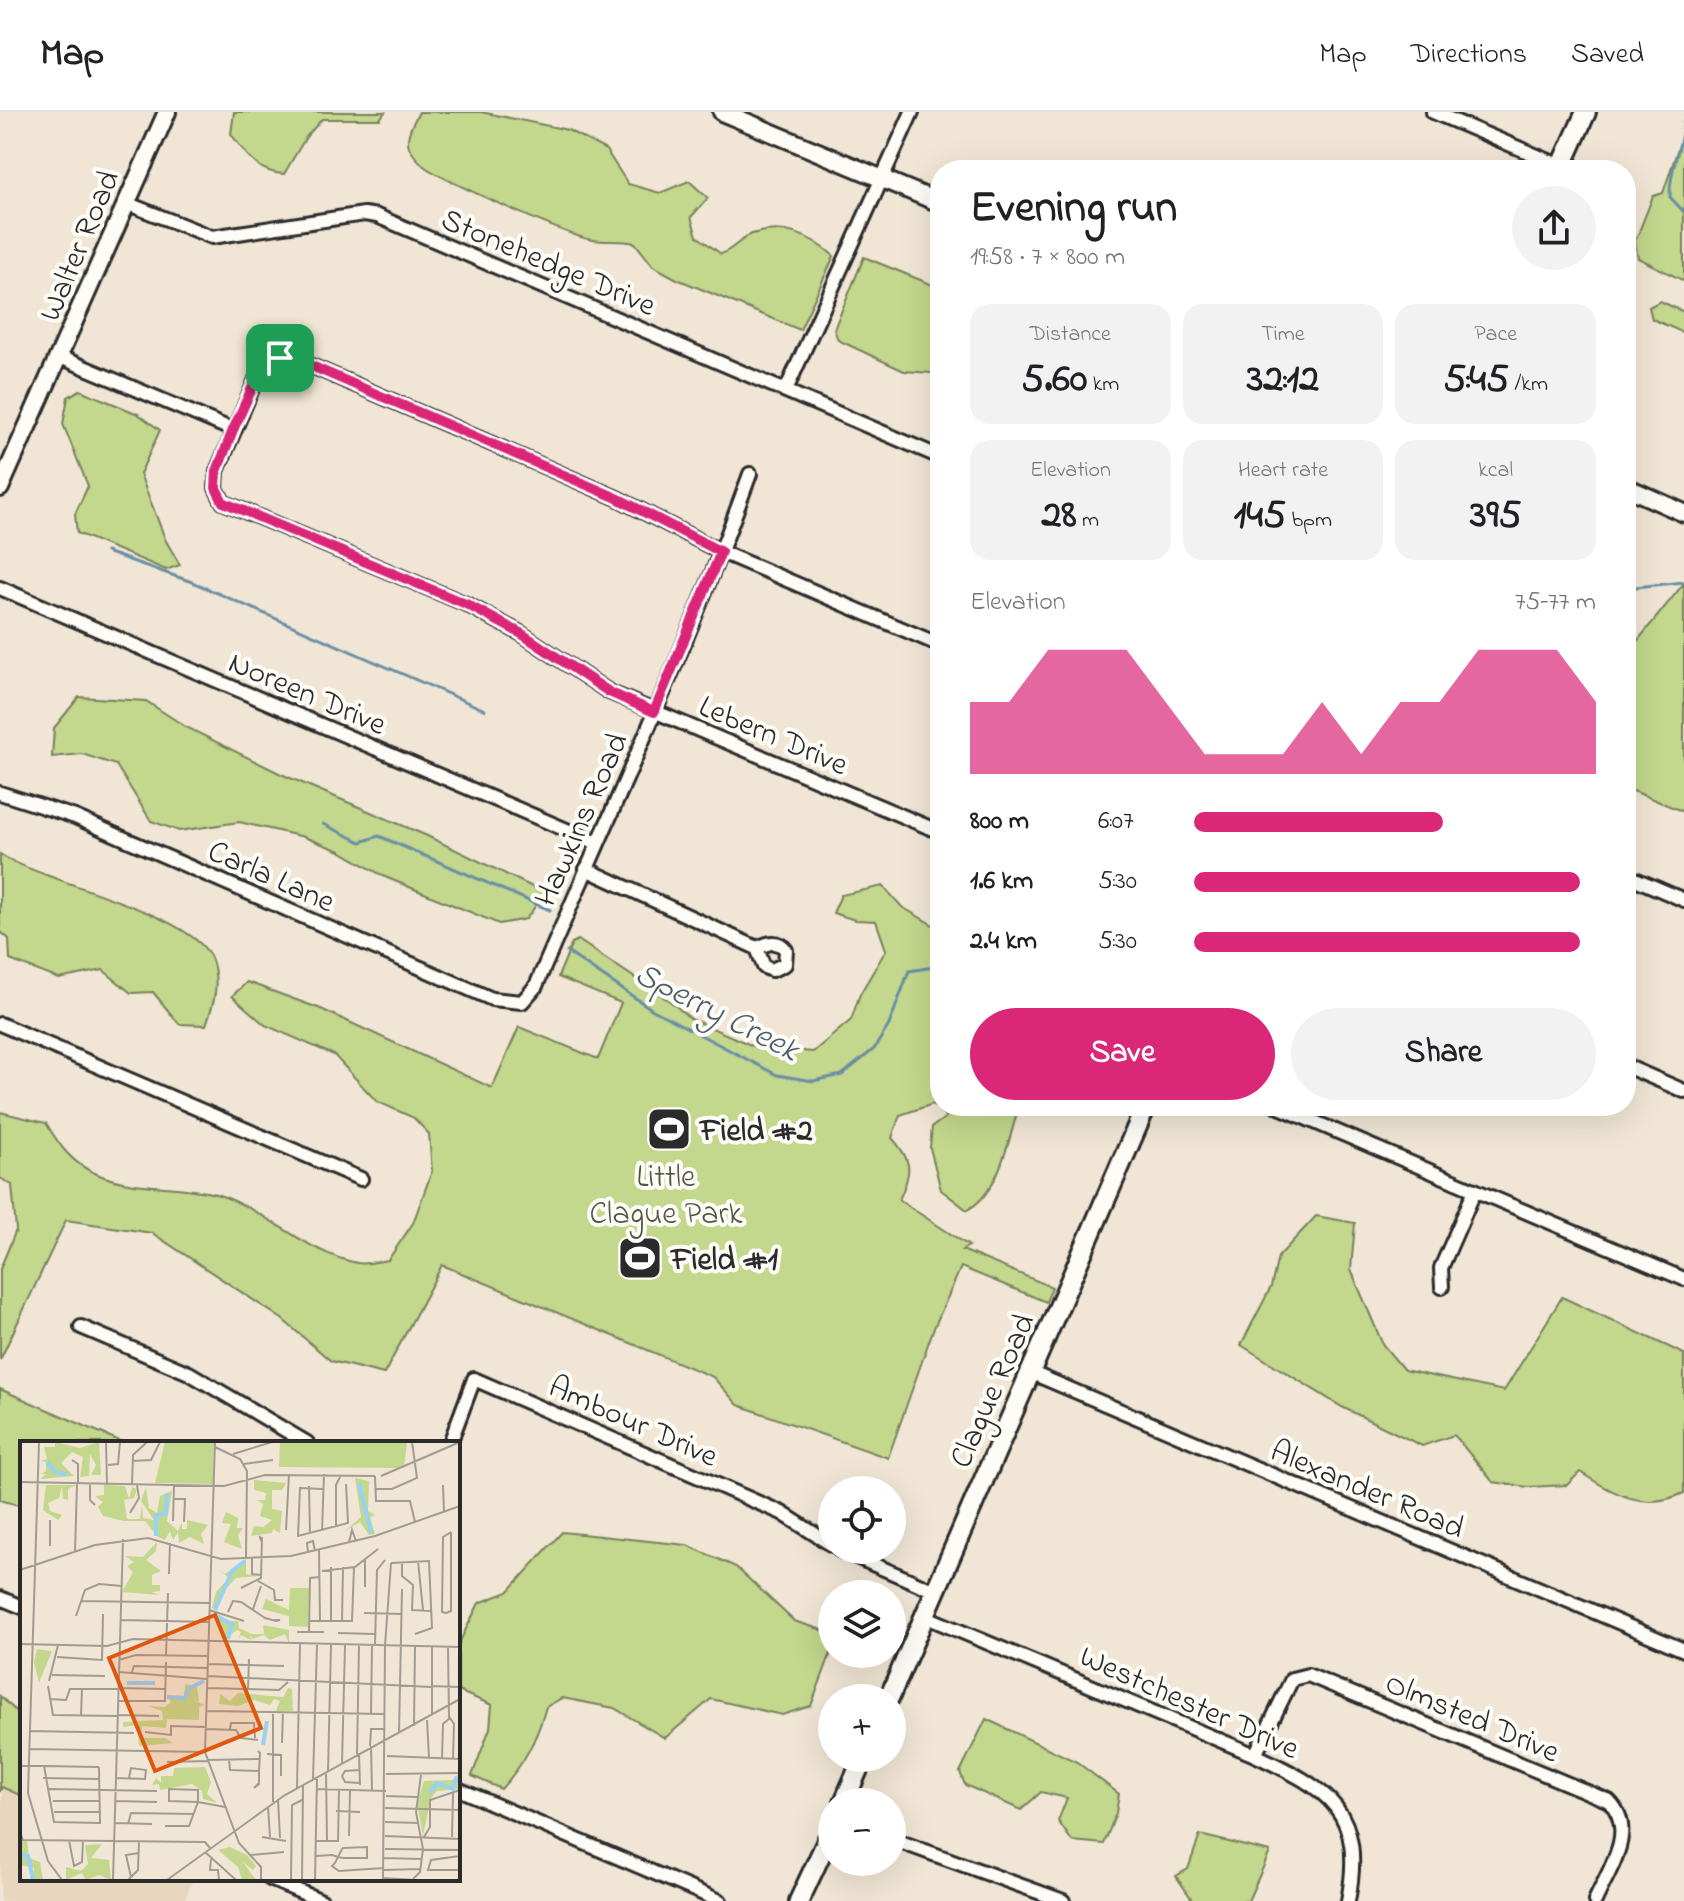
<!DOCTYPE html>
<html lang="en">
<head>
<meta charset="utf-8">
<style>
  :root { --surface:#fff; --page:#f2f2f2; --text:#202124; --muted:#757577; --line:#e0e0e0; --accent:#db2777 }
  body { margin:0; font-family:"Indie Flower",sans-serif; background:var(--page); color:var(--text); height:100vh; display:flex; flex-direction:column; font-size:30px; white-space:nowrap }
  * { box-sizing:border-box; margin:0 }
  p { font-size:26px; color:var(--muted) }
  .icon { flex:none; width:44px; height:44px; fill:none; stroke:currentColor; stroke-width:2; stroke-linecap:round; stroke-linejoin:round }
  .map { position:relative; flex:1; overflow:hidden }
  .sheet { position:absolute; left:930px; top:48px; width:706px; height:956px; display:flex; flex-direction:column; background:var(--surface); border-radius:32px; box-shadow:0 8px 32px #0002 }
  .sheet>* { flex:none }
  .fabs { position:absolute; left:818px; top:1364px; display:grid; gap:16px }
  .fabs a { display:grid; place-items:center; width:88px; height:88px; border-radius:50%; background:var(--surface); box-shadow:0 8px 32px #0002; font-size:40px }
  .pin { position:absolute; display:grid; place-items:center; width:68px; height:68px; color:#fff; margin:-34px; border-radius:16px; box-shadow:0 4px 12px #0006 }
  .round { display:grid; place-items:center; flex:none; width:84px; height:84px; border-radius:42px; background:var(--page) }
  .overview { display:flex; align-items:center; justify-content:space-between; height:136px; padding:0 40px }
  h1 { font-size:44px; font-weight:700; line-height:60px }
  .figures { display:grid; grid-template-columns:repeat(3,1fr); gap:12px; height:136px; padding:8px 40px }
  .figures div { display:grid; align-content:center; border-radius:20px; background:var(--page); text-align:center }
  .figures b { font-size:40px; font-weight:700 }
  .figures small { font-size:22px; font-weight:400 }
  .figures p { font-size:22px }
  .chart { height:224px; padding:16px 40px }
  .chart p { display:flex; justify-content:space-between }
  .chart svg { width:100%; height:144px; margin-top:8px; fill:var(--accent); opacity:.7 }
  .primary-button { display:flex; gap:16px; margin-top:auto; padding:16px 40px }
  .primary-button a { flex:1; height:92px; border-radius:48px; background:var(--accent); color:#fff; font-size:32px; font-weight:700; line-height:92px; text-align:center }
  .primary-button a+a { background:var(--page); color:var(--text) }
  ul { padding:0 40px; list-style:none; font-size:26px }
  li { display:grid; grid-template-columns:128px 96px 1fr; align-items:center; height:60px }
  li i { height:20px; border-radius:10px; background:var(--accent) }
  header { display:flex; align-items:center; gap:48px; box-sizing:border-box; height:112px; padding:0 40px; background:var(--surface); border-bottom:2px solid var(--line) }
  header strong { font-size:38px }
  nav { display:flex; gap:44px; margin-inline-start:auto; font-size:28px }
  .map>svg:first-child { display:block }
  .built { fill:#e8d6be }
  .green { fill:#c3d78d; stroke:#77815c; stroke-width:2 }
  .lines { fill:none; stroke-linecap:round; stroke-linejoin:round }
  .stream { stroke:#6b8fa5; stroke-width:3 }
  .minor-casing { stroke:#2b2b2b; stroke-width:18 }
  .tertiary-casing { stroke:#2b2b2b; stroke-width:22 }
  .secondary-casing { stroke:#2b2b2b; stroke-width:24 }
  .minor { stroke:#fdfcf7; stroke-width:12 }
  .tertiary { stroke:#fdfcf7; stroke-width:16 }
  .secondary { stroke:#fdfcf7; stroke-width:18 }
  .route-casing { stroke:#fff; stroke-width:16 }
  .route { stroke:#db2777; stroke-width:10 }
  .labels { text-anchor:middle; stroke-width:8; stroke-linejoin:round; paint-order:stroke }
  .street-label { font-size:32px; fill:#2b2b2b; stroke:#fdfcf7 }
  .poi-label { font-size:32px; font-weight:bold; fill:#2b2b2b; stroke:#fdfcf7; text-anchor:start }
  .park-label { font-size:32px; fill:#515644; stroke:#fdfcf7 }
  .water-label { font-size:34px; font-style:italic; fill:#4b5d68; stroke:#fdfcf7 }
  .inset-river { fill:none; stroke:#96d1f6; stroke-width:4 }
  .inset-road { fill:none; stroke:#a29b91; stroke-width:2 }
  .view { fill:#df570e; fill-opacity:0.15; stroke:#df570e; stroke-width:4 }
  .inset-edge { fill:none; stroke:#2b2b2b; stroke-width:4 }
</style>
</head>
<body>
<header>
<strong>Map</strong>
<nav><a>Map</a><a>Directions</a><a>Saved</a></nav>
</header>
<div class="map">
<svg width="1684" height="1789" viewBox="0 0 1684 1789">
  <rect width="100%" height="100%" fill="#f1e6d5"/>
  <filter id="ink" filterUnits="userSpaceOnUse"><feTurbulence type="fractalNoise" baseFrequency=".0125" numOctaves="2"/><feDisplacementMap in="SourceGraphic" scale="16" xChannelSelector="R" yChannelSelector="G"/><feConvolveMatrix kernelMatrix="1 2 1 2 8 2 1 2 1" color-interpolation-filters="sRGB"/></filter>
  <g filter="url(#ink)">
    <!-- built -->
    <polygon class="built" points="2,1675 22,1684 22,1767 193,1767 184,1789 0,1789"/>
    <!-- green -->
    <g class="green">
      <path d="M234 0H385L380 7H322L306 25 284 62C257 61 246 42 231 22Z"/>
      <path d="M419 0H481L568 18 606 38 628 72 660 81 689 69 708 86 691 105 697 124 721 142C733 138 741 126 752 122 784 112 810 123 834 144L800 218 677 167 653 154 635 131C621 128 607 130 593 128 575 127 438 66 424 54 420 50 411 40 409 35 405 23 414 10 419 0Z"/>
      <polygon points="1684,18 1684,169 1638,146 1635,130 1653,84 1663,81"/>
      <polygon points="864,145 940,176 940,255 931,261 904,259 838,228 834,217"/>
      <polygon points="1660,189 1684,200 1684,221 1652,207 1649,195"/>
      <polygon points="80,278 138,302 160,318 140,362 166,429 180,453 166,458 77,421 75,402 88,374 63,312 68,285"/>
      <polygon points="1684,471 1684,700 1626,676 1626,543"/>
      <polygon points="79,585 146,589 186,615 281,662 425,723 545,781 526,807 499,812 385,765 340,739 304,725 239,710 179,719 151,709 116,653 82,642 52,645 54,616"/>
      <path d="M0 742C41 770 196 801 212 848 220 872 214 891 206 913L179 912 153 880 131 881 103 858 59 867 10 848 9 827 0 819Z"/>
      <path d="M883 774 902 795 940 817V994H1019C1009 1027 999 1082 967 1098L941 1078 930 1036 932 1015 946 1005 933 992 900 1003 892 1026C913 1049 912 1060 899 1088L969 1134 962 1138 1052 1175 1046 1190 961 1155 933 1218 888 1346 738 1293 713 1265 442 1153 384 1262 331 1249 282 1207 152 1121 66 1108 0 1248V1157L16 1118 12 1073 0 1066V1000L46 1011C59 1033 72 1052 97 1062 135 1079 180 1071 219 1083 268 1099 306 1141 357 1151 366 1153 379 1149 388 1148L413 1111 432 1059 429 1022 414 1006 376 989 334 943 265 913 232 884 247 870 321 897 492 976 519 915 598 947 621 891 558 865 572 831 578 828 671 890 691 907 753 934 813 940 851 908 860 882 886 838 876 809 855 808 833 801 841 783Z"/>
      <path d="M1316 1104 1355 1111 1351 1158 1383 1233 1404 1258 1504 1279 1562 1185 1684 1242V1381C1644 1400 1614 1382 1580 1360L1567 1373 1528 1375 1493 1370 1454 1323 1422 1334 1342 1295 1241 1233 1271 1175 1278 1145Z"/>
      <polygon points="0,1277 124,1331 22,1331 22,1394 0,1388"/>
      <path d="M562 1420 687 1433 736 1455 794 1509 832 1521V1538L811 1594 782 1603 711 1587 665 1626 614 1596 562 1586 546 1595C537 1627 524 1652 501 1677L472 1664 490 1616 492 1593 458 1579V1533L479 1491 508 1480Z"/>
      <polygon points="0,1584 22,1605 22,1684 2,1675 0,1680"/>
      <polygon points="986,1607 1077,1650 1119,1682 1116,1701 1104,1732 1072,1729 1058,1709 1067,1686 1041,1680 1021,1698 965,1673 960,1660"/>
      <polygon points="1200,1723 1270,1740 1248,1789 1193,1789 1176,1764 1188,1757"/>
    </g>
    <g class="lines">
      <!-- stream -->
      <g class="stream">
        <path d="M1684 8C1682 35 1669 58 1670 85L1684 100"/>
        <polyline points="106,440 192,470 485,598"/>
        <polyline points="1626,476 1684,470"/>
        <polyline points="323,712 361,730 379,724 550,798"/>
        <polyline points="567,840 653,898 777,963 813,969 842,963 874,937 889,913 909,859 940,854"/>
      </g>
      <!-- minor casing -->
      <g class="minor-casing">
        <g id="minor">
          <polyline points="1433,0 1561,54"/>
          <polyline points="126,91 212,125 364,102 377,104 940,345"/>
          <polyline points="60,245 233,318"/>
          <polyline points="786,278 912,0"/>
          <polyline points="0,476 597,731"/>
          <polyline points="940,533 721,440 617,386 293,246 269,252 258,263 217,359 216,376 223,390 466,492 522,522 609,580 940,720"/>
          <path d="M0 681 75 705 492 887 522 890 536 874C609 704 687 536 750 362"/>
          <path d="M586 757 757 836C768 831 778 827 786 838L785 852 772 858 764 855 757 836"/>
          <polyline points="1626,763 1684,788"/>
          <polyline points="0,912 361,1067"/>
          <polyline points="1626,954 1684,979"/>
          <polyline points="1277,994 1684,1167"/>
          <polyline points="1442,1175 1441,1156 1475,1078"/>
          <polyline points="81,1215 189,1261 307,1331"/>
          <polyline points="1032,1261 1684,1538"/>
          <polyline points="450,1331 474,1267 782,1401 832,1433"/>
          <polyline points="840,1438 935,1479"/>
          <polyline points="0,1486 22,1495"/>
          <path d="M924 1504 1255 1643C1330 1678 1365 1699 1348 1789"/>
          <path d="M1255 1643 1292 1567 1308 1563 1609 1689C1638 1718 1609 1757 1595 1789"/>
          <polyline points="458,1677 720,1789"/>
          <polyline points="892,1727 1063,1789"/>
          <polyline points="270,1767 322,1789"/>
        </g>
      </g>
      <!-- tertiary casing -->
      <g class="tertiary-casing">
        <g id="tertiary">
          <polyline points="722,0 940,91"/>
          <polyline points="1626,375 1684,401"/>
          <polyline points="0,376 167,0"/>
        </g>
      </g>
      <!-- secondary casing -->
      <g class="secondary-casing">
        <g id="secondary">
          <polyline points="1560,58 1586,0"/>
          <polyline points="889,1586 1146,994"/>
          <polyline points="844,1690 863,1646"/>
          <polyline points="799,1789 832,1718"/>
        </g>
      </g>
      <!-- minor -->
      <use href="#minor" class="minor"/>
      <!-- tertiary -->
      <use href="#tertiary" class="tertiary"/>
      <!-- secondary -->
      <use href="#secondary" class="secondary"/>
    </g>
  </g>
  <g class="lines" filter="url(#ink)">
    <!-- route casing -->
    <g class="route-casing">
      <polygon id="route" points="280,246 293,246 617,386 721,440 654,600 609,580 522,522 466,492 223,390 216,376 217,359 233,318 258,263"/>
    </g>
    <!-- route -->
    <use href="#route" class="route"/>
  </g>
  <!-- icons -->
  <defs>
    <g id="stadium-square" transform="scale(2.3)"><rect x="-9" y="-9" width="18" height="18" rx="4" fill="#2b2b2b" stroke="#fdfcf7"/><path d="M0-5a6.5 5 0 1 0 0 10a6.5 5 0 1 0 0-10ZM-3.5-1.8h7v3.6h-7Z" fill="#fff"/></g>
  </defs>
  <g fill-rule="evenodd">
    <use href="#stadium-square" x="669" y="1017"/>
    <use href="#stadium-square" x="640" y="1146"/>
  </g>
  <g class="labels">
    <!-- street labels -->
    <g class="street-label">
      <text transform="translate(78 133) rotate(-67)" y="11">Walter Road</text>
      <text transform="translate(549 149) rotate(23)" y="11">Stonehedge Drive</text>
      <text transform="translate(308 580) rotate(23)" y="11">Noreen Drive</text>
      <text transform="translate(774 622) rotate(23)" y="11">Lebern Drive</text>
      <text transform="translate(580 707) rotate(-66)" y="11">Hawkins Road</text>
      <text transform="translate(272 763) rotate(24)" y="11">Carla Lane</text>
      <text transform="translate(991 1278) rotate(-66)" y="11">Clague Road</text>
      <text transform="translate(634 1308) rotate(24)" y="11">Ambour Drive</text>
      <text transform="translate(1368 1376) rotate(23)" y="11">Alexander Road</text>
      <text transform="translate(1190 1589) rotate(24)" y="11">Westchester Drive</text>
      <text transform="translate(1473 1604) rotate(23)" y="11">Olmsted Drive</text>
    </g>
    <!-- poi labels -->
    <g class="poi-label">
      <text x="700" y="1028">Field #2</text>
      <text x="671" y="1157">Field #1</text>
    </g>
    <!-- park labels -->
    <g class="park-label">
      <text x="666" y="1074">Little<tspan x="666" dy="37">Clague Park</tspan></text>
    </g>
    <!-- water labels -->
    <g class="water-label">
      <text transform="translate(718 898) rotate(27)" y="12">Sperry Creek</text>
    </g>
  </g>
  <!-- overview -->
  <g transform="translate(20 1329)">
    <rect width="440" height="440" fill="#f1e6d5"/>
    <path d="M35 1 60 7 79 1 81 34H71L76 24 70 13 69 35 60 36 63 16 52 11 41 22 54 35 20 38 26 33H21L26 30V21L20 20 27 18 24 6H35ZM145 1H194L193 43 135 42ZM260 1H387L384 27 259 26ZM335 37 349 40 348 70 355 74 350 76 355 93 349 94 340 81 324 91 341 76ZM234 39 266 42 262 49H252V68L262 70 260 92 253 88 252 92 231 95 234 85 243 86 252 79 240 75 243 63 237 59H245L246 52 234 49ZM26 44H56L48 48V59L43 58 42 45 39 57 28 62 30 70 42 74 38 79 23 69ZM84 44 105 45 109 58 112 46 117 48 114 57 104 59 107 78H120L122 64 123 77 134 79 121 60 126 46 129 67 137 72 140 55 152 50 147 80 158 90 162 81V88H167V79L188 84 181 93 184 103 170 96 159 102 158 91 153 99 150 90 145 99 138 96 125 80H104L83 75 78 66 83 61 75 55 84 54ZM206 71 218 77 217 87H223L218 94 222 108 204 101 211 83 202 82ZM137 101 136 110 126 119 141 130 132 134V144H140V150L132 151 139 154 102 151 113 131 107 125 114 121 105 115 123 116ZM226 118V133L240 135 216 137 201 153 197 167H192L196 151 209 137 199 129 205 133ZM270 147H289L288 186 269 185V175L242 168 246 158 269 169ZM196 172 204 180H218L219 187 232 193H244L243 184 269 189V202L265 193 250 199 244 194 232 198 230 193 231 199 221 194 218 198 221 191 217 189 205 198ZM17 208 32 210 19 242 14 221ZM165 243 177 245 179 261 172 259 185 264 179 266V279L147 278 146 287 122 285 121 297H145L153 302 119 305 117 284 103 286V281L143 279 142 270 127 265 145 266 151 261 147 254 164 255ZM268 247 272 248 273 270H256L260 260 254 258 250 264 234 259 218 265 199 263 200 253 210 260 218 252 263 256ZM185 326 191 341 187 353 197 362 183 358 182 350 172 343 140 349 139 343 132 344 136 337 141 342V335H153L154 327ZM440 332V348L417 350 411 357 403 395 397 362 404 340 432 339ZM0 399H7L9 417 20 421 23 439H12L14 427 0 424ZM82 403 71 417 89 419 91 439 79 434 66 439 62 432 46 439V426L61 430 68 423 65 404ZM210 406 227 414 236 425 233 429 223 421 236 439H222L218 426 198 409Z" fill="#c3d78d"/>
    <path class="inset-river" d="M27 21 35 31 47 33M339 42 351 92M136 95V75L146 72 147 52M195 169 212 130 225 120M196 175 212 183 208 198M107 242H135M147 256 165 257 168 248 184 240M243 304 247 280M410 352 417 342 433 348 436 338 440 341M0 414 8 415 13 439"/>
    <path class="inset-road" d="M19 1 8 352 28 420 42 439M86 1 87 44M195 1 185 311 219 402 241 426V439M195 6 220 18 227 30 226 117M213 13 252 1M52 19 58 23V43M112 20 131 19 140 1M224 23 253 19M88 24 98 23 100 1M355 35 356 60H390L395 81M361 35 440 1M0 41 204 45 245 34 355 35M70 42V59L75 64M112 44 113 14 127 1M423 44 424 71M289 45 290 93M303 48 280 47 278 95 328 82 326 43M355 48H372L397 37 392 1M153 58H165L164 81M110 72 119 57 117 44M153 80 154 44M316 86V44L321 34M266 89 269 33M302 90 304 33M329 101 332 89 336 100M30 105V79M299 109 300 180M55 111 57 42M288 111 287 102 293 100 295 110M232 117V133L242 134M398 120 403 169M382 121V135L393 144 392 169 412 170M371 122 409 120 412 187 395 193M0 129 75 104 128 97 201 118 271 115 355 95 440 65M302 130 335 126 358 108M149 133 150 102M238 140 254 149 255 159H263M345 146V118M221 147 241 137 242 97 240 96 241 100M61 160 190 162M233 168 241 145M189 169 224 180M208 171 213 160 221 161 245 177 256 180 260 179H254M344 172 382 173M426 172 422 171 423 96 431 91M426 172 431 170V91M56 175 65 149 79 143 102 145M101 179 189 181M289 180H332L334 126M311 181V126M322 181 323 126M277 191H304M289 191 290 137 300 136M318 192 355 193M0 203 87 205 113 198 440 206M355 204 357 129 365 119M428 206 429 278M146 214 148 152M37 216 82 219 83 173M99 219 116 214 188 215M187 223 264 225M99 231 187 238M112 231 114 225 187 227M32 234 85 235M187 235 411 246M29 240 38 204M28 245 33 274 98 275M411 245 440 246M98 247 145 248M187 247 259 249 268 241M228 248 229 218M29 258 46 259 50 248H98M98 260H145L146 221M186 270 364 273M253 271V361M351 273 352 204M61 274 62 248M98 274 139 275M412 274V206M407 279 409 317M394 285 395 205M186 288 216 289 221 297 238 299M210 288 211 282H234L235 297M9 290 114 292M125 291 151 294V285L186 286M379 292 382 148M262 302 263 271M350 305 351 288H364M351 305 352 349M9 308 185 311M238 310 240 312 239 330V343L234 347 239 342M339 312 340 344M247 313 261 314V335M337 313 339 204M367 315 440 318M422 317 423 283 430 277 434 283 433 317M209 318 210 329 239 330M188 319 240 318M147 321 188 320M322 322 325 204M0 325H24L78 326 79 327 80 382 34 381 24 325M308 330 311 204M306 331 307 400M366 333 440 332M23 337 79 338M96 337 125 338 126 329 111 327 109 337M293 338 297 204M340 342 325 341 322 335 325 330 340 329M277 347 280 203M29 348 137 350M297 348 366 350M366 355 397 356M258 358 260 397M33 360H79M95 360 137 361M248 366 250 396M365 367 440 369M316 370 340 371M34 371H81M365 381 399 382M94 382 132 383M108 383 111 372 173 373M145 385H169L178 361V349L149 348V360L178 361 205 366M0 392 3 399 185 401 190 407M329 395 330 349M365 395 440 398M242 396 266 400M404 396 410 386V359L440 349M432 396 433 352M49 399 54 425 62 421 63 399M296 400H318L319 349M365 408 440 409M185 411 216 439M231 414 264 411M296 415 312 414 318 416 323 417H347V406L323 407 322 408 315 422 312 425 319 430 364 427M440 415 411 419 408 429H440M364 417 402 418M191 418 190 429H198L199 439M364 429 400 428M111 436 106 414 119 412M363 437 395 439M393 438 400 431 403 408 396 371 401 334M93 439 103 98M108 439 118 429 119 400M147 439 265 354 440 258M271 439 272 364 282 359M282 439 283 344M295 439 297 336M363 439 365 205 371 122"/>
    <path class="view" d="M195 174 241 287 135 330 89 217Z"/>
    <rect width="440" height="440" class="inset-edge"/>
  </g>
</svg>
<div class="fabs">
<a><svg class="icon" aria-label="locate" viewBox="0 0 24 24"><circle cx="12" cy="12" r="6"/><path d="M12 2v4M12 18v4M2 12h4M18 12h4"/></svg></a>
<a><svg class="icon" aria-label="layers" viewBox="0 0 24 24"><path d="M12 4l9 5-9 5-9-5zM3 14l9 5 9-5"/></svg></a>
<a>+</a>
<a>−</a>
</div>
<div class="pin" style="left:280px;top:246px;background:#1e9e55"><svg class="icon" aria-label="arrive" viewBox="0 0 24 24"><path d="M6 21V4h12l-3 4 3 4H6"/></svg></div>
<section class="sheet">
<div class="overview"><div><h1>Evening run</h1><p>19:58 · 7 × 800 m</p></div><a class="round"><svg class="icon" aria-label="share" viewBox="0 0 24 24"><path d="M12 15V3M7 8l5-5 5 5M5 13v7h14v-7"/></svg></a></div>
<div class="figures">
<div><p>Distance</p><b>5.60<small> km</small></b></div>
<div><p>Time</p><b>32:12</b></div>
<div><p>Pace</p><b>5:45<small> /km</small></b></div>
</div>
<div class="figures">
<div><p>Elevation</p><b>28<small> m</small></b></div>
<div><p>Heart rate</p><b>145<small> bpm</small></b></div>
<div><p>kcal</p><b>395</b></div>
</div>
<div class="chart"><p><span>Elevation</span>75–77 m</p>
<svg viewBox="0 0 160 44" preserveAspectRatio="none"><path d="M0 44V22L10 22L20 6L30 6L40 6L50 22L60 38L70 38L80 38L90 22L100 38L110 22L120 22L130 6L140 6L150 6L160 22V44z"/></svg>
</div>
<ul>
<li><b>800 m</b>6:07<i style="width:62%"></i></li>
<li><b>1.6 km</b>5:30<i style="width:96%"></i></li>
<li><b>2.4 km</b>5:30<i style="width:96%"></i></li>
</ul>
<div class="primary-button"><a>Save</a><a>Share</a></div>
</section>
</div>
</body>
</html>
